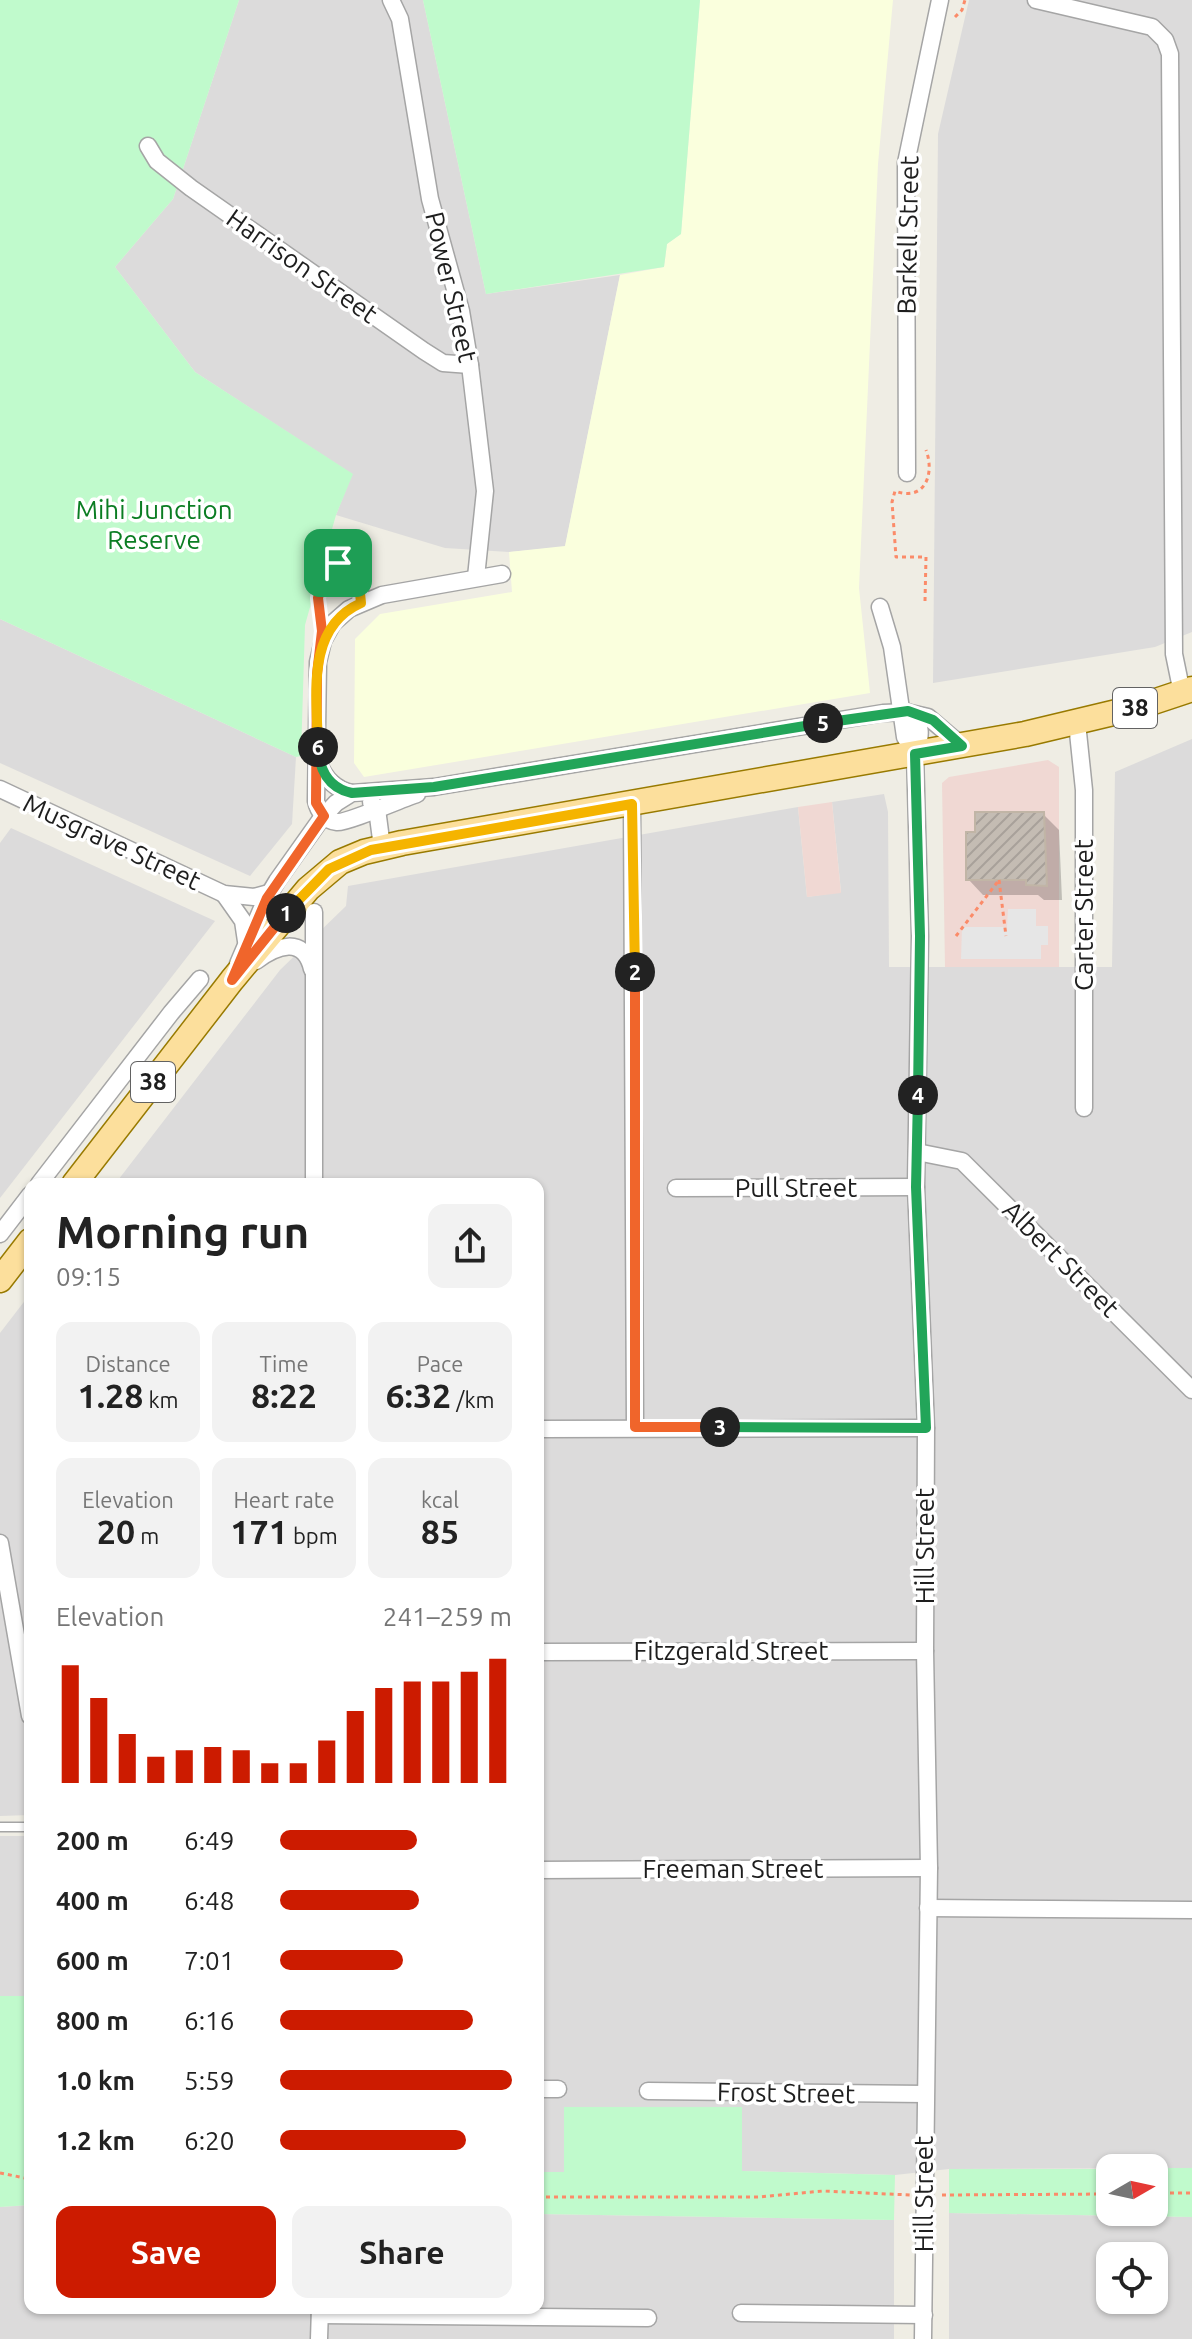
<!DOCTYPE html>
<html lang="en">
<head>
<meta charset="utf-8">
<style>
  :root { --surface:#fff; --page:#f2f2f2; --text:#222; --muted:#767676; --accent:#cc1b00 }
  body { margin:0; font-family:Ubuntu,sans-serif; background:var(--page); color:var(--text); height:100vh; display:flex; flex-direction:column; font-size:30px; white-space:nowrap }
  * { box-sizing:border-box; margin:0 }
  p { font-size:26px; color:var(--muted) }
  .icon { flex:none; width:44px; height:44px; fill:none; stroke:currentColor; stroke-width:2; stroke-linecap:round; stroke-linejoin:round }
  .map { position:relative; flex:1; overflow:hidden }
  .side { position:absolute; left:24px; top:1178px; width:520px; height:1136px; display:flex; flex-direction:column; background:var(--surface); border-radius:16px; box-shadow:0 2px 6px #0004 }
  .side>* { flex:none }
  .needle { width:52px; rotate:81deg }
  .tools { position:absolute; left:1096px; top:2154px; display:grid; gap:16px }
  .tools a { display:grid; place-items:center; width:72px; height:72px; border-radius:16px; background:var(--surface); box-shadow:0 2px 6px #0004; font-size:40px }
  .pin { position:absolute; display:grid; place-items:center; width:68px; height:68px; color:#fff; margin:-34px; border-radius:16px; box-shadow:0 4px 12px #0006 }
  .km { position:absolute; width:40px; height:40px; margin:-20px; border-radius:50%; background:#222; color:#fff; font-size:22px; line-height:40px; text-align:center }
  .round { display:grid; place-items:center; flex:none; width:84px; height:84px; border-radius:16px; background:var(--page) }
  .headline { display:flex; align-items:center; justify-content:space-between; height:136px; padding:0 32px }
  h1 { font-size:44px; font-weight:700; line-height:60px }
  .metrics { display:grid; grid-template-columns:repeat(3,1fr); gap:12px; height:136px; padding:8px 32px }
  .metrics div { display:grid; align-content:center; border-radius:16px; background:var(--page); text-align:center }
  .metrics b { font-size:34px; font-weight:700 }
  .metrics small { font-size:22px; font-weight:400 }
  .metrics p { font-size:22px }
  .chart { height:224px; padding:16px 32px }
  .chart p { display:flex; justify-content:space-between }
  .chart svg { width:100%; height:144px; margin-top:8px; stroke:var(--accent); stroke-width:6 }
  .primary-button { display:flex; gap:16px; margin-top:auto; padding:16px 32px }
  .primary-button a { flex:1; height:92px; border-radius:16px; background:var(--accent); color:#fff; font-size:32px; font-weight:700; line-height:92px; text-align:center }
  .primary-button a+a { background:var(--page); color:var(--text) }
  ul { padding:0 32px; list-style:none; font-size:26px }
  li { display:grid; grid-template-columns:128px 96px 1fr; align-items:center; height:60px }
  li i { height:20px; border-radius:10px; background:var(--accent) }
  .map>svg:first-child { display:block }
  .residential { fill:#dcdbdb; fill-rule:evenodd }
  .commercial { fill:#f0d8d3 }
  .education { fill:#faffdd }
  .park { fill:#c0facc }
  .parking { fill:#e6e6e6 }
  .shadow { fill:#0003 }
  .building { fill:url(#building-hatch); stroke:#c1b5a6; stroke-width:2 }
  .lines { fill:none; stroke-linecap:round; stroke-linejoin:round }
  .service-casing { stroke:#a5a5a5; stroke-width:11 }
  .minor-casing { stroke:#a5a5a5; stroke-width:19 }
  .primary-casing { stroke:#987a00; stroke-width:27 }
  .path { stroke:#fb8b69; stroke-width:3; stroke-dasharray:4 4; stroke-linecap:butt }
  .service { stroke:#fff; stroke-width:8 }
  .minor { stroke:#fff; stroke-width:16 }
  .primary { stroke:#fcdf9c; stroke-width:24 }
  .split-1-casing { stroke:#fff; stroke-width:16 }
  .split-2-casing { stroke:#fff; stroke-width:16 }
  .split-3-casing { stroke:#fff; stroke-width:16 }
  .split-4-casing { stroke:#fff; stroke-width:16 }
  .split-5-casing { stroke:#fff; stroke-width:16 }
  .split-6-casing { stroke:#fff; stroke-width:16 }
  .split-7-casing { stroke:#fff; stroke-width:16 }
  .split-1 { stroke:#f0652b; stroke-width:10 }
  .split-2 { stroke:#f5b400; stroke-width:10 }
  .split-3 { stroke:#f0652b; stroke-width:10 }
  .split-4 { stroke:#22a559; stroke-width:10 }
  .split-5 { stroke:#22a559; stroke-width:10 }
  .split-6 { stroke:#22a559; stroke-width:10 }
  .split-7 { stroke:#f5b400; stroke-width:10 }
  .labels { text-anchor:middle; stroke-width:7; stroke-linejoin:round; paint-order:stroke }
  .shield { fill:#fff; stroke:#626262; stroke-width:2 }
  .shield-label { font-size:24px; font-weight:bold; fill:#1e1e1e }
  .street-label { font-size:26px; fill:#1e1e1e; stroke:#fff }
  .park-label { font-size:26px; fill:#0b7d23; stroke:#fff }
</style>
</head>
<body>
<div class="map">
<svg width="1192" height="2339" viewBox="0 0 1192 2339">
  <defs>
    <pattern id="building-hatch" width="6" height="6" patternUnits="userSpaceOnUse" patternTransform="scale(2)"><rect width="6" height="6" fill="#c4bcb3"/><path d="M-1 1l2-2M0 6l6-6M5 7l2-2" fill="none" stroke="#a8a19a"/></pattern>
  </defs>
  <rect width="100%" height="100%" fill="#efede4"/>
  <!-- residential -->
  <g class="residential">
    <polygon points="239,0 423,0 486,294 620,275 565,547 509,552 445,548 336,515 352,474 195,372 115,267 173,199"/>
    <polygon points="969,0 1192,0 1192,632 1155,647 933,683 938,134"/>
    <polygon points="0,619 296,757 292,824 250,876 0,763"/>
    <polygon points="1192,739 1192,2168 949,2169 895,2175 742,2171 564,2107 564,2172 538,2172 538,1184 115,1184 280,970 346,906 348,886 798,807 807,897 841,892 832,802 884,794 888,812 889,967 1112,967 1115,772"/>
    <polygon points="11,828 215,921 0,1198 0,843"/>
    <polygon points="30,1294 30,1815 0,1816 0,1333"/>
    <polygon points="0,1836 27,1836 30,1857 30,1997 0,1996"/>
    <polygon points="30,2205 30,2308 538,2308 538,2214 894,2220 894,2339 0,2339 0,2207"/>
    <path d="M949 2213 1192 2217V2339H949ZM1110 2256H1154V2300H1110Z"/>
  </g>
  <!-- commercial -->
  <g class="commercial">
    <polygon points="1048,760 1059,767 1059,967 945,967 942,783 949,777"/>
    <polygon points="832,802 841,893 807,897 798,807"/>
  </g>
  <!-- education -->
  <polygon class="education" points="700,0 893,0 878,164 859,588 870,693 364,777 354,763 355,639 380,614 512,592 509,552 565,546 620,275 664,267 667,244 681,234"/>
  <!-- park -->
  <g class="park">
    <polygon points="0,0 239,0 173,199 115,267 195,372 353,474 336,515 305,625 301,756 296,757 0,619"/>
    <polygon points="423,0 700,0 681,234 667,244 664,267 486,294"/>
    <polygon points="0,1996 30,1996 30,2205 0,2207"/>
    <polygon points="564,2107 742,2107 742,2171 895,2175 894,2220 538,2214 538,2172 564,2172"/>
    <polygon points="1154,2168 1192,2168 1192,2217 949,2213 949,2169 1110,2169 1110,2212 1154,2212"/>
  </g>
  <!-- parking -->
  <polygon class="parking" points="1008,909 1036,909 1036,926 1048,926 1048,945 1041,945 1041,959 961,959 962,927 1007,927"/>
  <!-- shadow -->
  <polygon class="shadow" points="1043,814 1059,830 1062,900 1044,900 1038,895 983,895 968,879 977,834"/>
  <!-- building -->
  <polygon class="building" points="975,812 1044,812 1047,886 1026,885 1026,880 966,880 966,832 975,832"/>
  <g class="lines">
    <!-- service casing -->
    <g class="service-casing">
      <g id="service">
        <path d="M322 634C321 612 309 562 345 563 362 571 361 586 361 603"/>
        <polyline points="0,1827 30,1827"/>
      </g>
    </g>
    <!-- minor casing -->
    <g class="minor-casing">
      <g id="minor">
        <polyline points="391,0 400,19 430,199 461,311 470,365 485,491 476,577"/>
        <polyline points="1036,0 1152,27 1165,40 1170,54 1174,654 1182,693"/>
        <polyline points="148,146 157,161 191,188 424,351 443,363 470,365"/>
        <polyline points="907,473 906,163 940,0"/>
        <polyline points="880,607 892,647 905,737 915,754"/>
        <polyline points="906,712 928,717 962,746"/>
        <polyline points="1077,723 1084,790 1084,1108"/>
        <path d="M319 763C324 778 336 790 352 793"/>
        <polyline points="0,789 224,894 254,897 269,893"/>
        <path d="M417 794C404 798 347 823 337 822 325 821 318 811 316 801L318 662 323 641 333 623 349 609 382 595 502 574"/>
        <polyline points="371,802 377,809 382,847"/>
        <polyline points="632,804 635,1427"/>
        <polyline points="224,894 243,921 246,941"/>
        <path d="M256 961C276 946 304 935 312 969"/>
        <path d="M238 964 265 901 277 881 321 819 336 803 352 793 434 787 883 713 907 712C924 722 921 738 915 754L920 936 916 1187 926 1428 925 1651 929 1868 923 2339"/>
        <polyline points="917,1152 962,1161 1192,1390"/>
        <polyline points="39,1184 171,1013 200,979"/>
        <polyline points="314,1184 314,912"/>
        <polyline points="676,1188 916,1187"/>
        <polyline points="0,1234 30,1195"/>
        <polyline points="538,1429 926,1428"/>
        <polyline points="0,1543 30,1716"/>
        <polyline points="538,1652 925,1651"/>
        <polyline points="538,1870 929,1868"/>
        <polyline points="928,1908 1192,1910"/>
        <polyline points="538,2089 558,2089"/>
        <polyline points="648,2091 925,2094"/>
        <polyline points="741,2313 924,2315"/>
        <polyline points="320,2315 648,2318"/>
        <polyline points="319,2339 320,2308"/>
      </g>
    </g>
    <!-- primary casing -->
    <g class="primary-casing">
      <g id="primary">
        <polyline points="74,1184 232,980 308,889 340,862 364,852 402,843 1025,734 1138,707 1192,689"/>
        <polyline points="0,1280 30,1241"/>
      </g>
    </g>
    <!-- path -->
    <g class="path">
      <polyline points="955,17 962,10 965,0"/>
      <path d="M925 601 926 557H896L892 502 895 491C925 502 935 474 926 450"/>
      <polyline points="999,880 1006,936"/>
      <polyline points="956,936 999,880"/>
      <polyline points="0,2173 30,2179"/>
      <polyline points="1154,2193 1192,2193"/>
      <polyline points="942,2195 1110,2194"/>
      <polyline points="538,2197 759,2197 823,2191 910,2195"/>
    </g>
    <!-- service -->
    <use href="#service" class="service"/>
    <!-- minor -->
    <use href="#minor" class="minor"/>
    <!-- primary -->
    <use href="#primary" class="primary"/>
  </g>
  <g class="lines">
    <!-- split-1 casing -->
    <g class="split-1-casing">
      <polyline id="split-1" points="286,913 232,980 267,898 324,816 316,803 317,674 322,631 318,598 324,574 329,567 338,563"/>
    </g>
    <!-- split-2 casing -->
    <g class="split-2-casing">
      <polyline id="split-2" points="286,913 329,869 371,850 632,804 635,972"/>
    </g>
    <!-- split-3 casing -->
    <g class="split-3-casing">
      <polyline id="split-3" points="635,972 635,1427 720,1427"/>
    </g>
    <!-- split-4 casing -->
    <g class="split-4-casing">
      <polyline id="split-4" points="720,1427 926,1428 916,1187 918,1095"/>
    </g>
    <!-- split-5 casing -->
    <g class="split-5-casing">
      <polyline id="split-5" points="823,723 908,711 933,720 962,746 915,754 920,936 918,1095"/>
    </g>
    <!-- split-6 casing -->
    <g class="split-6-casing">
      <path id="split-6" d="M318 747C319 769 328 788 352 793L434 787 823 723"/>
    </g>
    <!-- split-7 casing -->
    <g class="split-7-casing">
      <path id="split-7" d="M318 747C317 696 305 628 361 603L358 573 347 563H338"/>
    </g>
    <!-- split-1 -->
    <use href="#split-1" class="split-1"/>
    <!-- split-2 -->
    <use href="#split-2" class="split-2"/>
    <!-- split-3 -->
    <use href="#split-3" class="split-3"/>
    <!-- split-4 -->
    <use href="#split-4" class="split-4"/>
    <!-- split-5 -->
    <use href="#split-5" class="split-5"/>
    <!-- split-6 -->
    <use href="#split-6" class="split-6"/>
    <!-- split-7 -->
    <use href="#split-7" class="split-7"/>
  </g>
  <g class="labels">
    <!-- shield labels -->
    <g class="shield">
      <rect x="1113" y="688" width="44" height="40" rx="6"/>
      <rect x="131" y="1062" width="44" height="40" rx="6"/>
    </g>
    <g class="shield-label">
      <text x="1135" y="716">38</text>
      <text x="153" y="1090">38</text>
    </g>
    <!-- street labels -->
    <g class="street-label">
      <text transform="translate(908 235) rotate(-89)" y="9">Barkell Street</text>
      <text transform="translate(302 266) rotate(35)" y="9">Harrison Street</text>
      <text transform="translate(451 287) rotate(77)" y="9">Power Street</text>
      <text transform="translate(112 842) rotate(25)" y="9">Musgrave Street</text>
      <text transform="translate(1084 915) rotate(-90)" y="9">Carter Street</text>
      <text x="796" y="1197">Pull Street</text>
      <text transform="translate(1061 1259) rotate(45)" y="9">Albert Street</text>
      <text transform="translate(925 1546) rotate(-90)" y="9">Hill Street</text>
      <text x="731" y="1660">Fitzgerald Street</text>
      <text x="733" y="1878">Freeman Street</text>
      <text transform="translate(786 2093) rotate(1)" y="9">Frost Street</text>
      <text transform="translate(924 2194) rotate(-90)" y="9">Hill Street</text>
    </g>
    <!-- park labels -->
    <g class="park-label">
      <text x="154" y="519">Mihi Junction<tspan x="154" dy="30">Reserve</tspan></text>
    </g>
  </g>
</svg>
<div class="tools">
<a><svg class="needle" viewBox="-14 -14 28 28"><path d="M0-13l5 13h-10z" fill="#e53935"/><path d="M0 13l5-13h-10z" fill="#767676"/></svg></a>
<a><svg class="icon" aria-label="locate" viewBox="0 0 24 24"><circle cx="12" cy="12" r="6"/><path d="M12 2v4M12 18v4M2 12h4M18 12h4"/></svg></a>
</div>
<div class="pin" style="left:338px;top:563px;background:#1e9e55"><svg class="icon" aria-label="arrive" viewBox="0 0 24 24"><path d="M6 21V4h12l-3 4 3 4H6"/></svg></div>
<b class="km" style="left:286px;top:913px">1</b>
<b class="km" style="left:635px;top:972px">2</b>
<b class="km" style="left:720px;top:1427px">3</b>
<b class="km" style="left:918px;top:1095px">4</b>
<b class="km" style="left:823px;top:723px">5</b>
<b class="km" style="left:318px;top:747px">6</b>
<section class="side">
<div class="headline"><div><h1>Morning run</h1><p>09:15</p></div><a class="round"><svg class="icon" aria-label="share" viewBox="0 0 24 24"><path d="M12 15V3M7 8l5-5 5 5M5 13v7h14v-7"/></svg></a></div>
<div class="metrics">
<div><p>Distance</p><b>1.28<small> km</small></b></div>
<div><p>Time</p><b>8:22</b></div>
<div><p>Pace</p><b>6:32<small> /km</small></b></div>
</div>
<div class="metrics">
<div><p>Elevation</p><b>20<small> m</small></b></div>
<div><p>Heart rate</p><b>171<small> bpm</small></b></div>
<div><p>kcal</p><b>85</b></div>
</div>
<div class="chart"><p><span>Elevation</span>241–259 m</p>
<svg viewBox="0 0 160 44" preserveAspectRatio="none"><path d="M5 44V8M15 44V18M25 44V29M35 44V36M45 44V34M55 44V33M65 44V34M75 44V38M85 44V38M95 44V31M105 44V22M115 44V15M125 44V13M135 44V13M145 44V10M155 44V6"/></svg>
</div>
<ul>
<li><b>200 m</b>6:49<i style="width:59%"></i></li>
<li><b>400 m</b>6:48<i style="width:60%"></i></li>
<li><b>600 m</b>7:01<i style="width:53%"></i></li>
<li><b>800 m</b>6:16<i style="width:83%"></i></li>
<li><b>1.0 km</b>5:59<i style="width:100%"></i></li>
<li><b>1.2 km</b>6:20<i style="width:80%"></i></li>
</ul>
<div class="primary-button"><a>Save</a><a>Share</a></div>
</section>
</div>
</body>
</html>
